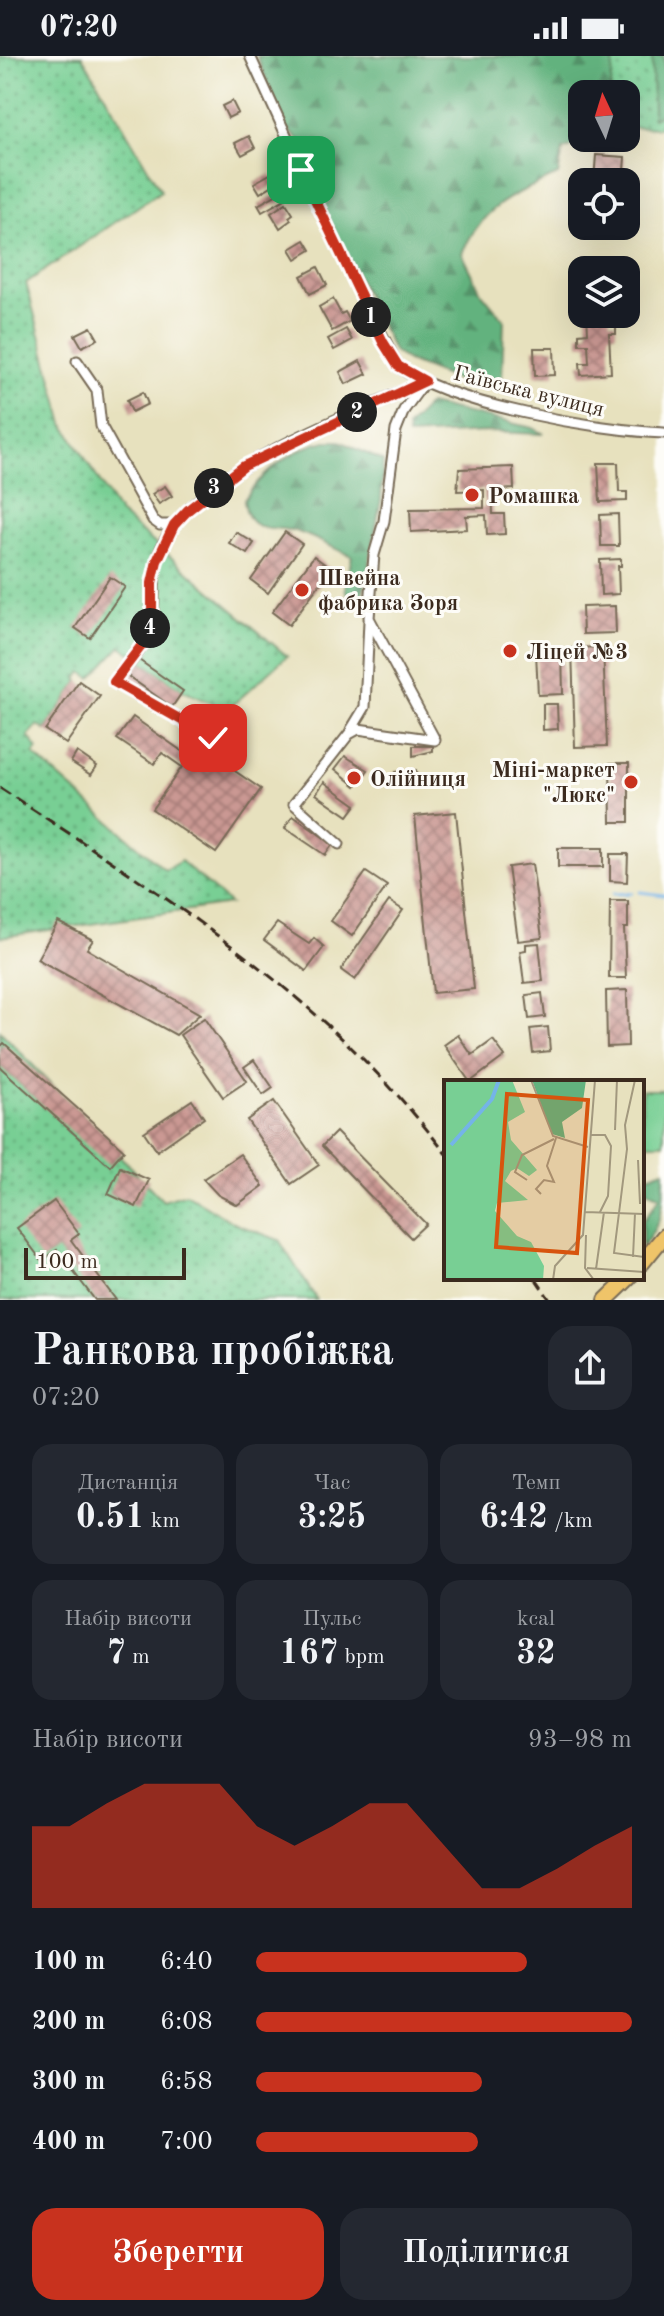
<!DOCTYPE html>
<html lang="uk">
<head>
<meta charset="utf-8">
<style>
  :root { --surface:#171b24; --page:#242831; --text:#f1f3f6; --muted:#9ea1a6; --accent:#c8321e }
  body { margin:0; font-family:"Old Standard TT",serif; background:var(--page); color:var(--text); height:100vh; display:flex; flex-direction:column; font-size:30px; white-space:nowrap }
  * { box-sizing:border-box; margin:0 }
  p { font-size:26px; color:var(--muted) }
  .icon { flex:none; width:44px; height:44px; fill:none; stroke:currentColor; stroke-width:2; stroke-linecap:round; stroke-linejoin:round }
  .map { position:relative; height:1244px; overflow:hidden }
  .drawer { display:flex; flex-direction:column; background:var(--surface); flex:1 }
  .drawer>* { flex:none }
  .needle { width:52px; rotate:356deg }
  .tools { position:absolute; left:568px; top:24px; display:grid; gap:16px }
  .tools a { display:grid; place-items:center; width:72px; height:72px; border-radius:16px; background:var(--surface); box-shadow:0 8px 32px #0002; font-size:40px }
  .scale { position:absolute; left:24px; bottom:20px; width:162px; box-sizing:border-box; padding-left:8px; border:4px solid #3b2a1e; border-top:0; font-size:22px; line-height:28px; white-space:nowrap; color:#3b2a1e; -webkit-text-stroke:6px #fdfcf7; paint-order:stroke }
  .pin { position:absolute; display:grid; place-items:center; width:68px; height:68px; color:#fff; margin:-34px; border-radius:16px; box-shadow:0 4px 12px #0006 }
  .km { position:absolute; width:40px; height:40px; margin:-20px; border-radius:50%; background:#222; color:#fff; font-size:22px; line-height:40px; text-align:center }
  .round { display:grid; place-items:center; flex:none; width:84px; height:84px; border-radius:24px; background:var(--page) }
  .head { display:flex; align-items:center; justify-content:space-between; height:136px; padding:0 32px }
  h1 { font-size:44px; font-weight:600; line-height:60px }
  .stats { display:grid; grid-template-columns:repeat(3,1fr); gap:12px; height:136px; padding:8px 32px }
  .stats div { display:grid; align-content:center; border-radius:20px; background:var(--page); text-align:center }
  .stats b { font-size:34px; font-weight:600 }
  .stats small { font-size:22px; font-weight:400 }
  .stats p { font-size:22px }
  .chart { height:224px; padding:16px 32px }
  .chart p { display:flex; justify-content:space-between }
  .chart svg { width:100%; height:144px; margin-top:8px; fill:var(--accent); opacity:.7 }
  .action { display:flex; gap:16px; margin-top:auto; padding:16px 32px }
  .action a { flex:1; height:92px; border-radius:24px; background:var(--accent); color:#fff; font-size:32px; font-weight:600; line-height:92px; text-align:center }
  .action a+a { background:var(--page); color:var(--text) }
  ul { padding:0 32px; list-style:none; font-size:26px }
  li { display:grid; grid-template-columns:128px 96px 1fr; align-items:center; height:60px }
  li i { height:20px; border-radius:10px; background:var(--accent) }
  .status { display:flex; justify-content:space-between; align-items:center; height:56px; padding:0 40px; background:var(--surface); direction:ltr }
  .status svg { height:22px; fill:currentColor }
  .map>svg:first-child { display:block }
  .grass { fill:url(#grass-dots); stroke:#5a7c59; stroke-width:2 }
  .forest { fill:url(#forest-firs); stroke:#4e6e4e; stroke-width:2 }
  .pitch { fill:#78cf94; stroke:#5a7c59; stroke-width:2 }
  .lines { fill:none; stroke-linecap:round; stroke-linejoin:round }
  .stream { stroke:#74b4e8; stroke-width:3 }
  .building { fill:url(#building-cross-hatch) }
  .minor-casing { stroke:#776a56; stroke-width:13 }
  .primary-casing { stroke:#776a56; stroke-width:18 }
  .minor { stroke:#fff; stroke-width:9 }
  .primary { stroke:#efc469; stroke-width:14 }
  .rail { stroke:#3b2a1e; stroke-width:3; stroke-dasharray:12 6; stroke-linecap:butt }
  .route-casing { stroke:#fff; stroke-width:16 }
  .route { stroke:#c8321e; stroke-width:10 }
  .poi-dot { fill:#c8321e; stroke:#fdfcf7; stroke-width:3 }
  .labels { text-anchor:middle; stroke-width:6; stroke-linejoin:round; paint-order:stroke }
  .street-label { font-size:22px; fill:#3b2a1e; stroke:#fdfcf7 }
  .poi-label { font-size:22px; font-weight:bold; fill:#3b2a1e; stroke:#fdfcf7; text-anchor:start }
  .inset-river { fill:none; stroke:#74b4e8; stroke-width:4 }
  .inset-road { fill:none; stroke:#a2987e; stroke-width:2 }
  .view { fill:#d7540e; fill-opacity:0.15; stroke:#d7540e; stroke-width:4 }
  .inset-edge { fill:none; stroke:#3b2a1e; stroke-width:4 }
</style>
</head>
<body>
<div class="status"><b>07:20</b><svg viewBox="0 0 49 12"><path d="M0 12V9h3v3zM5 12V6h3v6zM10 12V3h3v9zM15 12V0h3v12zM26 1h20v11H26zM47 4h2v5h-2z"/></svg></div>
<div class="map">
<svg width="664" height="1244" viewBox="0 0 664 1244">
  <defs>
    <pattern id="grass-dots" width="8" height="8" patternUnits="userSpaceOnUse" patternTransform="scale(2)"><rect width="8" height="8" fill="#78cf94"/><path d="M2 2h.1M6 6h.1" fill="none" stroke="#64a878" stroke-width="1.8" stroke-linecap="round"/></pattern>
    <pattern id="forest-firs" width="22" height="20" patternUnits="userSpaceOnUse" patternTransform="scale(2)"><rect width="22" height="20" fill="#62b27e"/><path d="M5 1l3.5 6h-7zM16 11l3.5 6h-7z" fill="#529167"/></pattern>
    <pattern id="building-cross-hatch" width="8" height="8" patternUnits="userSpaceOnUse" patternTransform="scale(2)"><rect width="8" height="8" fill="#ca9893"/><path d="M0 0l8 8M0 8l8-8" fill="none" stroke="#a57c77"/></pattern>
  </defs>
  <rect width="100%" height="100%" fill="#fdfcf7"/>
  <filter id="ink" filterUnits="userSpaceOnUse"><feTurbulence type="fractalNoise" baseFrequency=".0125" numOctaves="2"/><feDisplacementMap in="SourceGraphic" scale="16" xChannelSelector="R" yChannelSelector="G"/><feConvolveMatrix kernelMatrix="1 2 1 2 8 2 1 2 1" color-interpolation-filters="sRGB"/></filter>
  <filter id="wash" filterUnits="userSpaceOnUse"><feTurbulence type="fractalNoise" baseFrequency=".006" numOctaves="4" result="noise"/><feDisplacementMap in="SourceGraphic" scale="32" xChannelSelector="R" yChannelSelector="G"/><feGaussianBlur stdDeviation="1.8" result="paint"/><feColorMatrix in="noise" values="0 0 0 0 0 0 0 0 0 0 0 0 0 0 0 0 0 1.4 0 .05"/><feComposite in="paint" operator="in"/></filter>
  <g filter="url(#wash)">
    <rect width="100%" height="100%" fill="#e7e1be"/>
    <!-- grass -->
    <g class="grass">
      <polygon points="0,0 82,0 161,135 26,227 64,368 119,457 287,600 227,654 183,635 121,590 91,622 82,616 77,623 79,625 45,674 38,669 28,680 38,693 34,699 165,814 181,805 230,848 0,881"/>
      <polygon points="614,0 664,0 664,72 626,71 626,38 610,38"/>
      <polygon points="0,975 163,1145 186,1138 236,1168 279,1184 317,1244 0,1244"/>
    </g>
    <!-- forest -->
    <g class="forest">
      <path d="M257 0H614L610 38H582V82H594L563 94 558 119C512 139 484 149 462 197L481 236 504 264 502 322 462 326 408 305 394 296 311 126 312 96 284 70Z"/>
      <polygon points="652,0 664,0 664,57 653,62"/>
      <polygon points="429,348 533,372 544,378 486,376 408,380 407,371"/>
      <path d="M326 385H340L383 405 381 444 365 529 362 539 347 538 345 532 352 500C334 493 317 482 298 476 273 467 249 483 244 444 261 417 295 391 326 385Z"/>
      <path d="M664 1114C664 1146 664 1166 642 1191V1166L660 1141 647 1135 645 1121Z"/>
    </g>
    <!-- pitch -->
    <rect class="pitch" x="642" y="1034" width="22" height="53"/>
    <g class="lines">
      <!-- stream -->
      <g class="stream">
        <polyline points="640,836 664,839"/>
        <polyline points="613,838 632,837"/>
      </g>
    </g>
    <g id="blocks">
      <!-- building -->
      <g class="building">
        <polygon points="232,45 238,57 228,62 222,50"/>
        <polygon points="249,80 255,92 242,99 235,87"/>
        <polygon points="596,99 625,101 624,115 617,114 616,126 594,125"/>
        <polygon points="270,118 276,127 260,137 254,127"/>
        <polygon points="281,136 285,143 262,156 258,149"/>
        <polygon points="286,147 293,158 289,161 291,164 280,172 271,157"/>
        <polygon points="305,184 311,194 296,203 290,193"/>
        <polygon points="318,211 327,229 310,238 301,220"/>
        <polygon points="333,243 341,258 345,256 350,265 332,275 319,251"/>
        <polygon points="587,258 609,258 610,266 616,266 616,278 609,278 611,317 581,319 580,307 589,307 588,288 579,288 579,278 588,277"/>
        <polygon points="91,271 98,283 82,291 75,279"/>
        <polygon points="346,273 352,284 334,294 328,283"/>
        <polygon points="534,292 554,292 555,319 535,320"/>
        <polygon points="360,305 367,318 346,328 340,316"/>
        <polygon points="143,336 148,348 132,356 127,344"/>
        <polygon points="598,407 618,407 619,436 627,436 627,445 600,446"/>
        <polygon points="513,411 514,433 492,434 493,458 504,458 505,478 487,479 486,459 466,460 467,473 411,476 410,453 484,452 484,434 457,435 459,413"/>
        <polygon points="165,430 172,440 159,448 152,438"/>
        <polygon points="618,458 619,490 601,490 600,459"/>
        <polygon points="236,476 254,487 247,498 229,487"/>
        <polygon points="285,476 302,488 268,537 251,524"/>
        <polygon points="314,500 331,513 289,569 272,556"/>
        <polygon points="621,503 621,510 618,510 619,538 601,539 600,504"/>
        <polygon points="110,521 125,531 90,582 75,572"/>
        <polygon points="615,550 616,577 583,578 582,551"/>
        <polygon points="603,591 607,690 575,691 572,592"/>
        <polygon points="562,595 563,638 538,639 536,596"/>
        <polygon points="136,602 183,635 172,651 125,618"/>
        <polygon points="79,625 100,640 66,688 45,674"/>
        <polygon points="543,648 557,648 558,673 543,674"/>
        <polygon points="133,661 189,700 197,689 261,733 216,797 152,753 182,711 162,697 154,708 117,683"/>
        <polygon points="413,690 433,690 433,695 413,700"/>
        <polygon points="77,696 97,710 91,719 71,706"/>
        <polygon points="345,700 368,714 356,730 335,713"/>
        <polygon points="610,707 629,707 629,766 611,766"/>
        <polygon points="416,714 417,728 397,730 395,716"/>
        <polygon points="324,726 356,749 348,760 316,738"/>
        <polygon points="456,756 474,933 433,937 415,760"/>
        <polygon points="293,760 333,788 325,799 285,772"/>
        <rect x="558" y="792" width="45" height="19"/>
        <polygon points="610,798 628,798 627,826 610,825"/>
        <polygon points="532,808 542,882 518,885 508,811"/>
        <polygon points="366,816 387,830 352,880 331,865"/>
        <polygon points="389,845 403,854 355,924 341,914"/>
        <polygon points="610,845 628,845 628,872 624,872 626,922 609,922"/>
        <polygon points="58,866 93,884 87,893 200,958 176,979 37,903"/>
        <polygon points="277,867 309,888 314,882 324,891 306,915 264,884"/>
        <polygon points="539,887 543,925 524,927 520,895 526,894 526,888"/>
        <polygon points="627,934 628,990 607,991 606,935"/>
        <polygon points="542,937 545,961 529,963 526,939"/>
        <polygon points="204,962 247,1025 223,1041 180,979"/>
        <polygon points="548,971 550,995 533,997 530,973"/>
        <polygon points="458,979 472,999 493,984 505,1000 470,1026 444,989"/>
        <polygon points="4,987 124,1094 110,1110 0,1011 0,991"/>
        <polygon points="254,1004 273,1032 263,1039 244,1011"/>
        <polygon points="192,1044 204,1062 157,1095 144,1076"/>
        <polygon points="274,1045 319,1109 291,1128 247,1064"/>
        <polygon points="336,1076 426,1168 411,1182 322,1090"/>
        <polygon points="240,1098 263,1130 237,1149 218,1139 203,1123"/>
        <polygon points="120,1111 149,1124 136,1151 108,1138"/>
        <polygon points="54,1145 79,1178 71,1184 116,1244 95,1244 57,1194 42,1205 17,1172"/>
      </g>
    </g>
  </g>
  <g filter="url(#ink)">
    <use href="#blocks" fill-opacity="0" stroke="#776a56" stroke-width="2"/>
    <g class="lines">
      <!-- minor casing -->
      <g class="minor-casing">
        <g id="minor">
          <path d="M250 0 336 188 398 310C449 349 598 374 664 377"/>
          <polyline points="77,305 97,334 101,370 153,464 160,469 174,469"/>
          <polyline points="351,674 365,651 369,565"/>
          <path d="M213 682 114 626C127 609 146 591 151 570 158 541 148 518 164 486 199 414 350 358 422 327"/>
          <polyline points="339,788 294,748 349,678 358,673 435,684 369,562 374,499 384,465 396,374 404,354 425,325"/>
        </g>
      </g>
      <!-- primary casing -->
      <g class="primary-casing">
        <g id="primary">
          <polyline points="642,1207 664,1180"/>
          <polyline points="606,1244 629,1222"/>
        </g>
      </g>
      <!-- minor -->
      <use href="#minor" class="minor"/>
      <!-- primary -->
      <use href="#primary" class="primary"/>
      <!-- rail -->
      <g class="rail">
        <path d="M0 732C161 838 328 941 446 1098"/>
        <polyline points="535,1222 550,1244"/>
      </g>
    </g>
  </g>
  <g class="lines" filter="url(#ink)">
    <!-- route casing -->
    <g class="route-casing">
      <polyline id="route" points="213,682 114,626 145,585 152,568 152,527 157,505 174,469 188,454 244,410 425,325 398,310 383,286 301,114"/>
    </g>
    <!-- route -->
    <use href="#route" class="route"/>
  </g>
  <!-- markers -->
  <g class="poi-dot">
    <circle cx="472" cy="439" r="8"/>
    <circle cx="302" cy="534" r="8"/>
    <circle cx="510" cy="595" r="8"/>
    <circle cx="354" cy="722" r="8"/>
    <circle cx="631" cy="726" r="8"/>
  </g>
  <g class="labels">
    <!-- street labels -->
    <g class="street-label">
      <text transform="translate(529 334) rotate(14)" y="8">Гаївська вулиця</text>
    </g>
    <!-- poi labels -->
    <g class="poi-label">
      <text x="488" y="447">Ромашка</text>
      <text x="318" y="529">Швейна<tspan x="318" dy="25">фабрика Зоря</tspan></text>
      <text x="526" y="603">Ліцей №3</text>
      <text x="615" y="721" text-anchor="end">Міні-маркет<tspan x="615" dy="25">"Люкс"</tspan></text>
      <text x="370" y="730">Олійниця</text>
    </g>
  </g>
  <!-- overview -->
  <g transform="translate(444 1024)">
    <rect width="200" height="200" fill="#e7e1be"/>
    <path d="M0 0H68L81 32 64 42 67 60 93 90 85 96 73 88 67 91 61 101 84 120 53 123 51 131 73 156 87 162 100 186 99 200H0Z" fill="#78cf94"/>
    <path d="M88 0H142L138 28 118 42 121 58 108 54Z" fill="#62b27e"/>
    <path class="inset-river" d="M7 65 48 19 55 0"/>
    <path class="inset-road" d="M87 0 109 56 144 67M191 0 181 45 183 69 170 173 200 177M171 50 173 0M146 55H161L167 66 164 116 156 132M194 80 196 124M83 100 71 92 78 75 110 59M97 114 92 109 100 100 110 102 103 86 112 58M141 132 200 134M142 155 141 188 150 200M189 177 191 133M143 188 200 192M152 189 160 132M109 200 111 186 139 155 151 0"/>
    <path class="view" d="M63 14 144 20 133 173 52 167Z"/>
    <rect width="200" height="200" class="inset-edge"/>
  </g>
</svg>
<div class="tools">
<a><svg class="needle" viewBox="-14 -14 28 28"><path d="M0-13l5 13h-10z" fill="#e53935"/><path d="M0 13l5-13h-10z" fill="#9ea1a6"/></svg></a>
<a><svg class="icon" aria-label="locate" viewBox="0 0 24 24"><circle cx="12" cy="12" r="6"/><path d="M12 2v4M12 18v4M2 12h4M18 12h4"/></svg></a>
<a><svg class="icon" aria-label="layers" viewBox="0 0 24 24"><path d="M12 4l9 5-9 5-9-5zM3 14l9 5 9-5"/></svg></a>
</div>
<div class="scale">100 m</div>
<div class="pin" style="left:301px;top:114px;background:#1e9e55"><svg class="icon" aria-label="arrive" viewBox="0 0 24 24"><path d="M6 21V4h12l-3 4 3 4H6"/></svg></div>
<div class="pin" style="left:213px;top:682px;background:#d93025"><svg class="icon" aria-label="check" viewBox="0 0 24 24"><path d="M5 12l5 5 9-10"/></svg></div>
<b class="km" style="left:371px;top:261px">1</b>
<b class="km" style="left:357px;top:356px">2</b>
<b class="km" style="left:214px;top:432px">3</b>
<b class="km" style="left:150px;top:572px">4</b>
</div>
<section class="drawer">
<div class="head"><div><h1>Ранкова пробіжка</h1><p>07:20</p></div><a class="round"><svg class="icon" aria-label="share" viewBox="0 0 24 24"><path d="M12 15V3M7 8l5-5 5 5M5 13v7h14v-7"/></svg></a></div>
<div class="stats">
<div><p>Дистанція</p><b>0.51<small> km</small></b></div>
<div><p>Час</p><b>3:25</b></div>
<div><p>Темп</p><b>6:42<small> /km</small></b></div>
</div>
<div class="stats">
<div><p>Набір висоти</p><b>7<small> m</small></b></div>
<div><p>Пульс</p><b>167<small> bpm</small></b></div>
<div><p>kcal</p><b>32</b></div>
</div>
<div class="chart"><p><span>Набір висоти</span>93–98 m</p>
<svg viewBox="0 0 160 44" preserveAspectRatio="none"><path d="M0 44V19L10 19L20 12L30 6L40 6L50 6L60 19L70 25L80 19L90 12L100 12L110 25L120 38L130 38L140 32L150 25L160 19V44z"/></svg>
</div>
<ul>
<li><b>100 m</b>6:40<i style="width:72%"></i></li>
<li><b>200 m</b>6:08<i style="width:100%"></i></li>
<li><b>300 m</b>6:58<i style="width:60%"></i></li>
<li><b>400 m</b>7:00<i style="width:59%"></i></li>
</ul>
<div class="action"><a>Зберегти</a><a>Поділитися</a></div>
</section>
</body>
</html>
